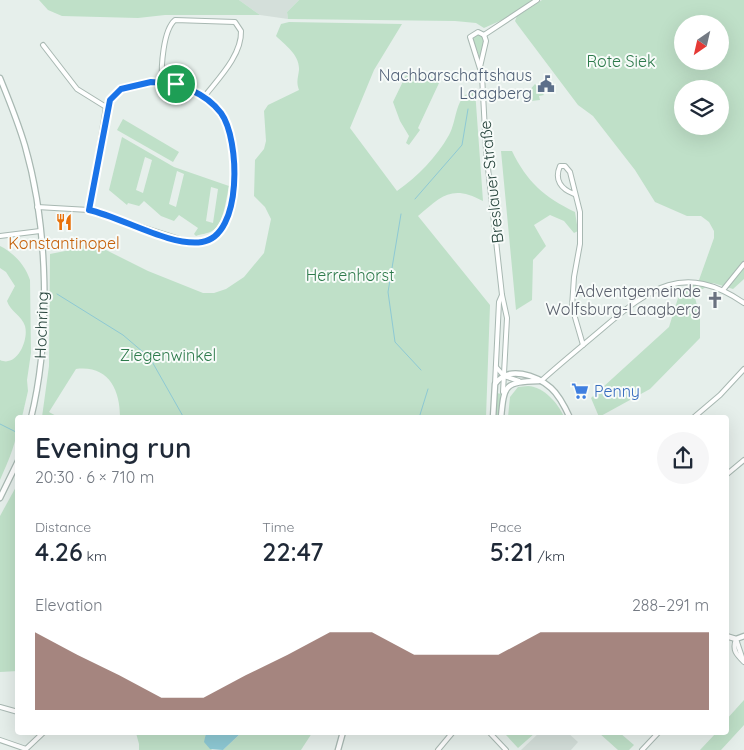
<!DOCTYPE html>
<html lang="en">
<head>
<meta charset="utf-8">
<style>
  :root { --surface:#fff; --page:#f6f6f7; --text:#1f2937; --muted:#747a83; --accent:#7f5249 }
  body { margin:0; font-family:Quicksand,sans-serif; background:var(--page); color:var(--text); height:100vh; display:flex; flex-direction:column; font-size:19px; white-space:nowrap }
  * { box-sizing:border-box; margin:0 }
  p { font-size:16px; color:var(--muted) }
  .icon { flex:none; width:28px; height:28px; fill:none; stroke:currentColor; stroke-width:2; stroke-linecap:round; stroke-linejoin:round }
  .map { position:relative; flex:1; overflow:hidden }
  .drawer { position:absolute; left:15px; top:415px; width:714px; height:320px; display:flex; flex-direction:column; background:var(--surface); border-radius:5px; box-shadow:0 5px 20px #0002 }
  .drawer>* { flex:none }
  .needle { width:32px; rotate:214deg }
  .controls { position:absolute; left:674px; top:15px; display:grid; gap:10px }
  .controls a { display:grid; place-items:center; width:55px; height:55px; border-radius:50%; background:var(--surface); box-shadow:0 5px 20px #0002; font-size:25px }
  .pin { position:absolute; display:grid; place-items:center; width:42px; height:42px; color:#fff; margin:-21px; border:2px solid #fff; border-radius:50%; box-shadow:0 1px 5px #0007 }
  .round { display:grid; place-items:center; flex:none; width:52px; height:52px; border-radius:26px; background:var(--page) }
  .head { display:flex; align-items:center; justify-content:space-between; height:85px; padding:0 20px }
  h1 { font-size:28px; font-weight:600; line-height:38px }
  .metrics { display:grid; grid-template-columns:repeat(3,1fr); gap:8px; height:85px; padding:5px 20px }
  .metrics div { display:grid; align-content:center }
  .metrics b { font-size:25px; font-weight:600 }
  .metrics small { font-size:14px; font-weight:400 }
  .metrics p { font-size:14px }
  .chart { height:140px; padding:10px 20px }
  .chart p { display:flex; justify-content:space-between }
  .chart svg { width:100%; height:90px; margin-top:5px; fill:var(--accent); opacity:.7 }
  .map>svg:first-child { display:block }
  .built { fill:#d4dfda }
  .green { fill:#bfe0c8; fill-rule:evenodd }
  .water { fill:#8ec9d4 }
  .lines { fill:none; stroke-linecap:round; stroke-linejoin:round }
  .stream { stroke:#8ec9d4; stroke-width:1 }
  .minor-casing { stroke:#a8b8b2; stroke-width:6 }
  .tertiary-casing { stroke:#a8b8b2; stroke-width:7 }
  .minor { stroke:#fff; stroke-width:4 }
  .tertiary { stroke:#fff; stroke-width:4.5 }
  .route-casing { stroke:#fff; stroke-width:10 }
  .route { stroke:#1a73e8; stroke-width:6 }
  .labels { text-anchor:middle; stroke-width:4; stroke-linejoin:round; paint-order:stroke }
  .park-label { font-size:16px; fill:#2d7a4b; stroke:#f7fbf9 }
  .service-label { font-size:16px; fill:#4e5e75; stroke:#f7fbf9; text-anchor:end }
  .street-label { font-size:16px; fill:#24423a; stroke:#f7fbf9 }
  .food-label { font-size:16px; fill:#c56008; stroke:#f7fbf9 }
  .worship-label { font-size:16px; fill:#5b616d; stroke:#f7fbf9; text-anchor:end }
  .shop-label { font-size:16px; fill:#366cbe; stroke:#f7fbf9; text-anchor:start }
</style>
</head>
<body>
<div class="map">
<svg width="744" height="750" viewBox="0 0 744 750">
  <rect width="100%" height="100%" fill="#e6efeb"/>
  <!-- built -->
  <g class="built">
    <polygon points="239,0 299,0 287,12 288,19 260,15"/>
    <polygon points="540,732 568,733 578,742 571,750 521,750"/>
  </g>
  <!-- green -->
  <g class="green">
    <polygon points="39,0 239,0 260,15 165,15 138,18 62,16 48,10"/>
    <polygon points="299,0 534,0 502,20 484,28 476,23 455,21 288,19 287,12"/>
    <path d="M542 0H744V279L733 289 713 283 694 294 700 317V338L650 389 599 417 591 398 669 327 679 295 699 280 714 238V231L709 222 701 216H687L655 202 635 170 593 116 578 105 517 24 515 21 517 16ZM682 24H720V61H682ZM682 89H720V126H682Z"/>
    <path d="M289 22 402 24 374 70 350 128 397 191C418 176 436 158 449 135 458 119 454 95 475 90L483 201C452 184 441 196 418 216L490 305 486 417H120C120 389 108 365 76 369L49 412 58 417H42L49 366 50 254 80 248 84 245 98 246 148 271 203 293H214L226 289 244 277 264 253 271 219 265 207 254 196 255 160 264 149 266 141 264 111 268 105 299 90C296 82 298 78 299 70 300 55 285 45 276 36L281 24Z"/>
    <polygon points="477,34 481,35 484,41 480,58 472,39"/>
    <polygon points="408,71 427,80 430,75 439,83 418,128 420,130 409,145 406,143 409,136 400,121 393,102"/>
    <polygon points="535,84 544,95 539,96 540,100 531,101 527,93"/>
    <polygon points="123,119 179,152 173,162 117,130"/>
    <path d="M122 137 174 167 229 186C226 199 224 224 212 231 207 234 201 234 196 236L194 234 198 228 179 215 174 221 161 216 144 201 139 206 128 203 127 205 109 190ZM145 157 152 160 143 193 136 190ZM177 171 184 174 176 207 169 204ZM211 187 218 189 213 223 206 221Z"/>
    <path d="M501 151H512C527 182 544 197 575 212L578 231 574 233 564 221 550 215 534 225 546 246 533 260 532 300 516 310Z"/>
    <path d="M0 246C14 253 25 265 30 280L31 353 27 380 28 391 22 417 18 418C18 441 9 459 0 480V360C17 368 29 340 25 326 22 316 10 311 7 301L15 286 6 272 0 268Z"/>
    <path d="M528 386C544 387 558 403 564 417H508L510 397 518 387Z"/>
    <polygon points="497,393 501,394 499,417 495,418"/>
    <polygon points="17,485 18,671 0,672 0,516"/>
    <polygon points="744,700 744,725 721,750 700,750 716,733 726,732 726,720"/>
    <polygon points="136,733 206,733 205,742 212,750 139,750 139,744"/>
    <polygon points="241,733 312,733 301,750 223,750"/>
    <polygon points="508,733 508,732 535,733 518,748 506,735"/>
    <polygon points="599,733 620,733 634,745 629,750 618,750"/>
  </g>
  <!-- water -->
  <polygon class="water" points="206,733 206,732 241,733 223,750 210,749 204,742"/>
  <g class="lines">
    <!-- stream -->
    <g class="stream">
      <polyline points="415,199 462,145 468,109"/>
      <polyline points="401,214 388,292 395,342 421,370"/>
      <polyline points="57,294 123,335 150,358 184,418"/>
      <polyline points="419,418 428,389"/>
      <polyline points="0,424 18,433"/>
    </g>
    <!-- minor casing -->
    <g class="minor-casing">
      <g id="minor">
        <polyline points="484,35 478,32 470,37 482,75 486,150 502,295 507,318 503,392"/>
        <polyline points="484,35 537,0"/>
        <polyline points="43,45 77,89 106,107"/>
        <polyline points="480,67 486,41 484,35"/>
        <path d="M162 82C161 67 163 30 175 20L235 22 241 31C242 55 218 79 204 97"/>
        <path d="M574 194C561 189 554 180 560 166H565L570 172 580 212V244L574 277 572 307 583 345"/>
        <path d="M37 207 89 210 106 107C114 90 128 84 146 83 216 77 243 133 232 195 229 208 226 227 215 237 207 243 198 243 189 242L89 210"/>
        <polyline points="0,236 40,231"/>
        <polyline points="723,290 744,264"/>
        <polyline points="496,367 504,376 519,381"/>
        <path d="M541 381C561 363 582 346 602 329 650 288 684 262 744 303"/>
        <polyline points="495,384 499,302 502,295"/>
        <polyline points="693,418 720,395 744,369"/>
        <polyline points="726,475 744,460"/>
        <path d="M736 639C732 650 736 654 744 662"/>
        <polyline points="736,639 743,660"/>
        <polyline points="0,707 18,712"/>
        <polyline points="489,732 506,750"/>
        <polyline points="0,740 26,749"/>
        <polyline points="25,750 44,732"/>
        <polyline points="438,750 453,732"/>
        <polyline points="642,750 659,732"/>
      </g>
    </g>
    <!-- tertiary casing -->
    <g class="tertiary-casing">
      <g id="tertiary">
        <path d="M0 78C9 100 18 122 25 146 48 226 51 336 31 418"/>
        <path d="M493 418 495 384C508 365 536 375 551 388 559 395 565 407 570 418"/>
        <path d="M501 418C504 384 505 382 539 381"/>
        <polyline points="0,498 18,461"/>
        <polyline points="726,636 736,639 744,636"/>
        <polyline points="338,750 343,732"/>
      </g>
    </g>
    <!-- minor -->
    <use href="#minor" class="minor"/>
    <!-- tertiary -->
    <use href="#tertiary" class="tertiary"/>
  </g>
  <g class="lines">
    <!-- route casing -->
    <g class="route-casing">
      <path id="route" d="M151 82C178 83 204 91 221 113 240 139 243 236 202 242 171 247 121 217 89 210L110 100 121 89Z"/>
    </g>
    <!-- route -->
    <use href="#route" class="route"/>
  </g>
  <!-- icons -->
  <defs>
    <g id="civic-bare" transform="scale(1.35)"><path d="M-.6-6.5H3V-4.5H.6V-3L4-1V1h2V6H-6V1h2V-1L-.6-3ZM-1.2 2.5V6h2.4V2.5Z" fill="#5c6f8a" stroke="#f7fbf9" stroke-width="2.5" paint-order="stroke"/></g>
    <g id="restaurant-bare" transform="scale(1.35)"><path d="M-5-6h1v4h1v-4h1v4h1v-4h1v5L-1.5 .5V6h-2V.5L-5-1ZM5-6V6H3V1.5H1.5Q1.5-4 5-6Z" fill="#e8710a" stroke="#f7fbf9" stroke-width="2.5" paint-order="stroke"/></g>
    <g id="church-bare" transform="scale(1.35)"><path d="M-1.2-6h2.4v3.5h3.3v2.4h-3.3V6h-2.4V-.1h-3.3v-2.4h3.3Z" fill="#6b7280" stroke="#f7fbf9" stroke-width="2.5" paint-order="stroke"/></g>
    <g id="supermarket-bare" transform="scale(1.35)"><path d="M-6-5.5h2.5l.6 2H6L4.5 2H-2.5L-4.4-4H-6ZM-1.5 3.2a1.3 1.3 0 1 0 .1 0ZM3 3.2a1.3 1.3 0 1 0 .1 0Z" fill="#3f7fe0" stroke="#f7fbf9" stroke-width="2.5" paint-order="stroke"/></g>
  </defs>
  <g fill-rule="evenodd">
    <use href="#civic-bare" x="546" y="84"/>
    <use href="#restaurant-bare" x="64" y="222"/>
    <use href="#church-bare" x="715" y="300"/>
    <use href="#supermarket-bare" x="580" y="391"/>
  </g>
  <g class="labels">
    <!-- park labels -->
    <g class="park-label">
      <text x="621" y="67">Rote Siek</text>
      <text x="350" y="281">Herrenhorst</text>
      <text x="168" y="361">Ziegenwinkel</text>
    </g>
    <!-- service labels -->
    <g class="service-label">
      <text x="532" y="81">Nachbarschaftshaus<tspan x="532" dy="18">Laagberg</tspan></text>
    </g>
    <!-- street labels -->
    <g class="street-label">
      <text transform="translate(491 182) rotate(-96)" y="6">Breslauer Straße</text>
      <text transform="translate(41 325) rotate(-88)" y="6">Hochring</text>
    </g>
    <!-- food labels -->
    <g class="food-label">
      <text x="64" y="249">Konstantinopel</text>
    </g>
    <!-- worship labels -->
    <g class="worship-label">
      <text x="701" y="297">Adventgemeinde<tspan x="701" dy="18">Wolfsburg-Laagberg</tspan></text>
    </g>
    <!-- shop labels -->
    <g class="shop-label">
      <text x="594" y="397">Penny</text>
    </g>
  </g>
</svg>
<div class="controls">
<a><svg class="needle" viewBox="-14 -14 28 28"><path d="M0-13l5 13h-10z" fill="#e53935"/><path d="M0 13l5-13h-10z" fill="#747a83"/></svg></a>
<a><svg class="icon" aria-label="layers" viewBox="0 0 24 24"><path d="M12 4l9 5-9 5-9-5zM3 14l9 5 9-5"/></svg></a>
</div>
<div class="pin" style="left:176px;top:84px;background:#1e9e55"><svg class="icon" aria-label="arrive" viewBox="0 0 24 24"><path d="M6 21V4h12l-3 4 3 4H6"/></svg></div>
<section class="drawer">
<div class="head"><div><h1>Evening run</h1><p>20:30 · 6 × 710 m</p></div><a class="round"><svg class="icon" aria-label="share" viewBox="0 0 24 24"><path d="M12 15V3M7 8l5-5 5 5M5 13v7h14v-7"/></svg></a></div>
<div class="metrics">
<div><p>Distance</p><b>4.26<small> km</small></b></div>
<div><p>Time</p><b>22:47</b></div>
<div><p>Pace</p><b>5:21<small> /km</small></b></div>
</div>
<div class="chart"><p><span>Elevation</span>288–291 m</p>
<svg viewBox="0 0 160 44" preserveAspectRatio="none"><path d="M0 44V6L10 17L20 27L30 38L40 38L50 27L60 17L70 6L80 6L90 17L100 17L110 17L120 6L130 6L140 6L150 6L160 6V44z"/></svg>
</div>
</section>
</div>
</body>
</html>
